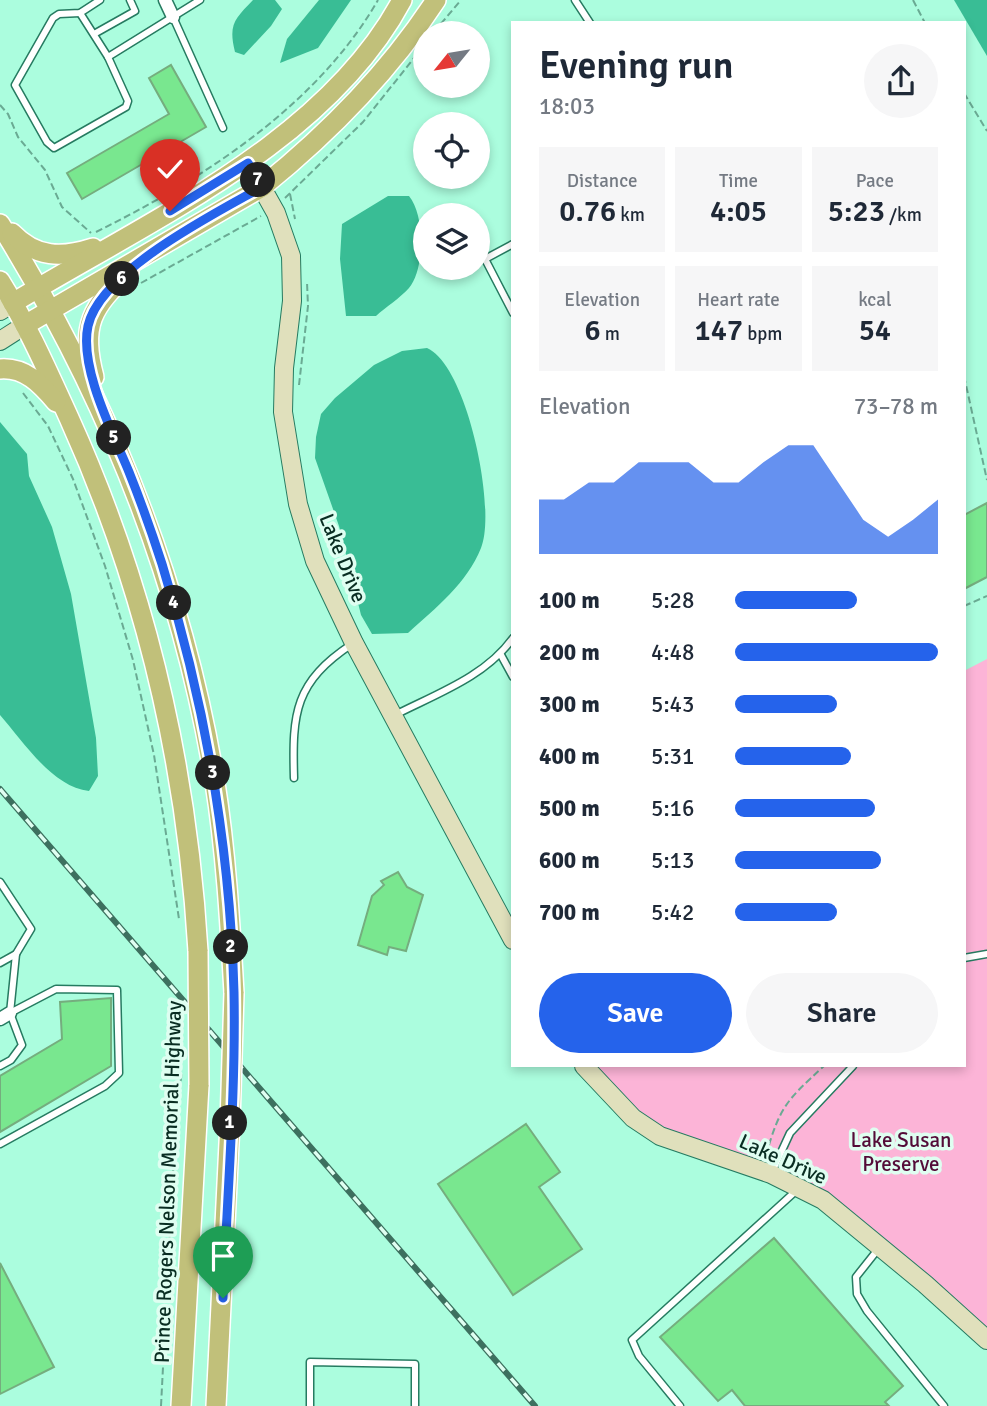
<!DOCTYPE html>
<html lang="en">
<head>
<meta charset="utf-8">
<style>
  :root { --surface:#fff; --page:#f6f6f7; --text:#1f2937; --muted:#747a83; --accent:#2563eb }
  body { margin:0; font-family:Signika,sans-serif; background:var(--page); color:var(--text); height:100vh; display:flex; flex-direction:column; font-size:26px; white-space:nowrap }
  * { box-sizing:border-box; margin:0 }
  p { font-size:23px; color:var(--muted) }
  .icon { flex:none; width:38px; height:38px; fill:none; stroke:currentColor; stroke-width:2; stroke-linecap:round; stroke-linejoin:round }
  .map { position:relative; flex:1; overflow:hidden }
  .side { position:absolute; left:511px; top:21px; width:455px; height:1046px; display:flex; flex-direction:column; background:var(--surface); border-radius:0px; box-shadow:0 4px 10px #0003 }
  .side>* { flex:none }
  .needle { width:46px; rotate:240deg }
  .controls { position:absolute; left:413px; top:21px; display:grid; gap:14px }
  .controls a { display:grid; place-items:center; width:77px; height:77px; border-radius:50%; background:var(--surface); box-shadow:0 4px 10px #0003; font-size:35px }
  .pin { position:absolute; display:grid; place-items:center; width:60px; height:60px; color:#fff; margin:-72px -30px; border-radius:50% 50% 50% 0; rotate:-45deg; box-shadow:0 0 7px #0007 }
  .pin .icon { rotate:45deg }
  .km { position:absolute; width:35px; height:35px; margin:-18px; border-radius:50%; background:#222; color:#fff; font-size:19px; line-height:35px; text-align:center }
  .round { display:grid; place-items:center; flex:none; width:74px; height:74px; border-radius:37px; background:var(--page) }
  .summary { display:flex; align-items:center; justify-content:space-between; height:119px; padding:0 28px }
  h1 { font-size:38px; font-weight:600; line-height:52px }
  .stats { display:grid; grid-template-columns:repeat(3,1fr); gap:10px; height:119px; padding:7px 28px }
  .stats div { display:grid; align-content:center; border-radius:0px; background:var(--page); text-align:center }
  .stats b { font-size:30px; font-weight:600 }
  .stats small { font-size:19px; font-weight:400 }
  .stats p { font-size:19px }
  .chart { height:196px; padding:14px 28px }
  .chart p { display:flex; justify-content:space-between }
  .chart svg { width:100%; height:126px; margin-top:7px; fill:var(--accent); opacity:.7 }
  .action { display:flex; gap:14px; margin-top:auto; padding:14px 28px }
  .action a { flex:1; height:80px; border-radius:42px; background:var(--accent); color:#fff; font-size:28px; font-weight:600; line-height:80px; text-align:center }
  .action a+a { background:var(--page); color:var(--text) }
  ul { padding:0 28px; list-style:none; font-size:23px }
  li { display:grid; grid-template-columns:112px 84px 1fr; align-items:center; height:52px }
  li i { height:18px; border-radius:9px; background:var(--accent) }
  .map>svg:first-child { display:block }
  .green { fill:#fcb4d7 }
  .water { fill:#39bd95 }
  .building { fill:#79e78f; stroke:#75ad7e; stroke-width:2 }
  .lines { fill:none; stroke-linecap:round; stroke-linejoin:round }
  .lane-casing { stroke:#267b61; stroke-width:9 }
  .street-casing { stroke:#267b61; stroke-width:15 }
  .secondary-casing { stroke:#267b61; stroke-width:20 }
  .primary-casing { stroke:#fff; stroke-width:22 }
  .path { stroke:#6aaa93; stroke-width:2; stroke-dasharray:7 3.5; stroke-linecap:butt }
  .lane { stroke:#fff; stroke-width:6 }
  .street { stroke:#fff; stroke-width:12 }
  .secondary { stroke:#e0e0bc; stroke-width:18 }
  .primary { stroke:#c1c07a; stroke-width:19 }
  .rail-casing { stroke:#3d705f; stroke-width:6 }
  .rail { stroke:#dffef1; stroke-width:3.5; stroke-dasharray:10; stroke-linecap:butt }
  .primary-bridge-casing { stroke:#fff; stroke-width:22; stroke-linecap:butt }
  .primary-bridge { stroke:#c1c07a; stroke-width:19 }
  .route-casing { stroke:#fff; stroke-width:14 }
  .route { stroke:#2563eb; stroke-width:9 }
  .labels { text-anchor:middle; stroke-width:7; stroke-linejoin:round; paint-order:stroke }
  .street-label { font-size:21px; fill:#092d22; stroke:#dffef1 }
  .park-label { font-size:21px; fill:#540b38; stroke:#dffef1 }
</style>
</head>
<body>
<div class="map">
<svg width="987" height="1406" viewBox="0 0 987 1406">
  <rect width="100%" height="100%" fill="#abfdde"/>
  <!-- green -->
  <polygon class="green" points="987,659 987,1340 823,1200 660,1136 584,1066 964,1066 964,671"/>
  <!-- water -->
  <g class="water">
    <path d="M253 0H275L282 9 271 26 244 55 235 52C228 24 235 19 253 0Z"/>
    <polygon points="319,0 351,0 318,48 280,63 287,39"/>
    <polygon points="954,0 987,0 987,56 984,51"/>
    <path d="M388 196H409C425 215 425 269 409 288 400 298 386 307 376 316H346L340 259 342 224Z"/>
    <path d="M427 348C467 365 497 509 481 548 467 583 436 608 408 633L372 634 361 615 339 526 315 458 316 437 321 414 335 398 374 365 402 351Z"/>
    <path d="M0 422 27 454 29 476 52 527 71 594 96 738 98 776 89 791C52 787 23 741 0 715Z"/>
  </g>
  <!-- building -->
  <g class="building">
    <polygon points="171,65 206,127 82,199 67,173 169,114 149,78"/>
    <polygon points="987,503 987,577 964,589 964,515"/>
    <polygon points="398,872 407,887 423,895 406,951 389,947 387,955 358,945 372,896 384,885 381,881"/>
    <polygon points="111,998 111,1066 0,1132 0,1076 62,1039 60,1002"/>
    <polygon points="526,1124 560,1172 539,1187 582,1249 513,1295 438,1184"/>
    <polygon points="774,1238 903,1386 885,1402 889,1406 745,1406 732,1390 718,1401 660,1337"/>
    <polygon points="0,1263 54,1367 0,1394"/>
  </g>
  <g class="lines">
    <!-- lane casing -->
    <g class="lane-casing">
      <g id="lane">
        <polyline points="100,0 80,13 59,14 53,18 15,85 47,142 54,148 126,107 128,101 108,57 200,0"/>
        <polyline points="575,0 590,23"/>
        <polyline points="80,13 108,57"/>
        <polyline points="173,17 223,128"/>
        <polyline points="94,34 135,11 130,0"/>
        <polyline points="513,244 485,259 513,313"/>
        <polyline points="501,655 513,677"/>
        <path d="M395 715C436 694 485 677 513 638"/>
        <path d="M294 778C292 712 295 682 352 644"/>
        <polyline points="0,882 31,929 16,954"/>
        <polyline points="964,958 987,954"/>
        <polyline points="0,963 16,954 10,1013 22,1045 11,1060 0,1066"/>
        <polyline points="0,1144 105,1086 119,1073 117,990 56,989 10,1013"/>
        <polyline points="772,1172 790,1133 853,1066"/>
        <polyline points="879,1248 856,1277 857,1294 867,1311 944,1406"/>
        <polyline points="310,1406 310,1362 415,1364 415,1406"/>
        <polyline points="680,1406 639,1356 632,1340 798,1189"/>
      </g>
    </g>
    <!-- street casing -->
    <g class="street-casing">
      <g id="street">
        <polyline points="165,0 173,17"/>
        <polyline points="0,1019 10,1013"/>
      </g>
    </g>
    <!-- secondary casing -->
    <g class="secondary-casing">
      <g id="secondary">
        <polyline points="248,163 276,213 291,256 292,301 284,368 283,412 298,504 315,561 354,643 513,940"/>
        <polyline points="0,311 13,303"/>
        <polyline points="0,341 25,325"/>
        <polyline points="584,1066 633,1118 660,1136 771,1174 823,1200 925,1284 987,1340"/>
      </g>
    </g>
    <!-- primary casing -->
    <g class="primary-casing">
      <g id="primary">
        <path d="M0 224C107 396 182 582 215 783 226 852 230 923 234 993"/>
        <path d="M12 233C36 258 62 258 93 248"/>
        <path d="M0 281C27 324 48 372 69 418 146 588 187 765 198 951"/>
        <path d="M13 303C146 222 326 143 402 0"/>
        <path d="M25 325 262 187C329 133 389 72 436 0"/>
        <path d="M0 369C25 367 41 384 56 402"/>
        <path d="M94 377C80 325 92 307 129 272"/>
        <polyline points="181,1406 199,1085"/>
        <polyline points="216,1406 230,1123"/>
      </g>
    </g>
    <!-- path -->
    <g class="path">
      <polyline points="913,0 925,23"/>
      <polyline points="434,32 461,0"/>
      <polyline points="964,93 987,131"/>
      <polyline points="0,105 8,114 18,137 45,170 62,207 91,233"/>
      <polyline points="290,194 295,219"/>
      <polyline points="285,198 363,122 422,48"/>
      <path d="M96 232C203 179 317 106 378 0"/>
      <polyline points="141,283 261,216"/>
      <polyline points="964,376 987,480"/>
      <polyline points="299,385 308,306 307,282"/>
      <polyline points="23,393 48,426 73,479 105,566 133,660 154,755 179,919"/>
      <polyline points="964,606 987,596"/>
      <path d="M766 1155C780 1106 787 1100 824 1066"/>
      <polyline points="161,1406 176,1116 182,1071"/>
    </g>
    <!-- lane -->
    <use href="#lane" class="lane"/>
    <!-- street -->
    <use href="#street" class="street"/>
    <!-- secondary -->
    <use href="#secondary" class="secondary"/>
    <!-- primary -->
    <use href="#primary" class="primary"/>
    <!-- rail casing -->
    <g class="rail-casing">
      <polyline id="rail" points="0,789 535,1406"/>
    </g>
    <!-- rail -->
    <use href="#rail" class="rail"/>
    <!-- primary-bridge casing -->
    <g class="primary-bridge-casing">
      <g id="primary-bridge">
        <polyline points="198,951 199,1085"/>
        <polyline points="230,1123 234,993"/>
      </g>
    </g>
    <!-- primary-bridge -->
    <use href="#primary-bridge" class="primary-bridge"/>
  </g>
  <g class="lines">
    <!-- route casing -->
    <g class="route-casing">
      <path id="route" d="M170 211 248 163 262 187C216 213 100 271 88 326 79 368 113 433 129 472 141 502 152 533 162 564 205 703 230 846 234 992 236 1093 227 1196 223 1298"/>
    </g>
    <!-- route -->
    <use href="#route" class="route"/>
  </g>
  <g class="labels">
    <!-- street labels -->
    <g class="street-label">
      <text transform="translate(343 558) rotate(68)" y="7">Lake Drive</text>
      <text transform="translate(783 1159) rotate(24)" y="7">Lake Drive</text>
      <text transform="translate(168 1182) rotate(-88)" y="7">Prince Rogers Nelson Memorial Highway</text>
    </g>
    <!-- park labels -->
    <g class="park-label">
      <text x="901" y="1147">Lake Susan<tspan x="901" dy="24">Preserve</tspan></text>
    </g>
  </g>
</svg>
<div class="controls">
<a><svg class="needle" viewBox="-14 -14 28 28"><path d="M0-13l5 13h-10z" fill="#e53935"/><path d="M0 13l5-13h-10z" fill="#747a83"/></svg></a>
<a><svg class="icon" aria-label="locate" viewBox="0 0 24 24"><circle cx="12" cy="12" r="6"/><path d="M12 2v4M12 18v4M2 12h4M18 12h4"/></svg></a>
<a><svg class="icon" aria-label="layers" viewBox="0 0 24 24"><path d="M12 4l9 5-9 5-9-5zM3 14l9 5 9-5"/></svg></a>
</div>
<div class="pin" style="left:223px;top:1298px;background:#1e9e55"><svg class="icon" aria-label="arrive" viewBox="0 0 24 24"><path d="M6 21V4h12l-3 4 3 4H6"/></svg></div>
<div class="pin" style="left:170px;top:211px;background:#d93025"><svg class="icon" aria-label="check" viewBox="0 0 24 24"><path d="M5 12l5 5 9-10"/></svg></div>
<b class="km" style="left:230px;top:1123px">1</b>
<b class="km" style="left:231px;top:947px">2</b>
<b class="km" style="left:213px;top:773px">3</b>
<b class="km" style="left:174px;top:603px">4</b>
<b class="km" style="left:114px;top:438px">5</b>
<b class="km" style="left:122px;top:279px">6</b>
<b class="km" style="left:258px;top:180px">7</b>
<section class="side">
<div class="summary"><div><h1>Evening run</h1><p>18:03</p></div><a class="round"><svg class="icon" aria-label="share" viewBox="0 0 24 24"><path d="M12 15V3M7 8l5-5 5 5M5 13v7h14v-7"/></svg></a></div>
<div class="stats">
<div><p>Distance</p><b>0.76<small> km</small></b></div>
<div><p>Time</p><b>4:05</b></div>
<div><p>Pace</p><b>5:23<small> /km</small></b></div>
</div>
<div class="stats">
<div><p>Elevation</p><b>6<small> m</small></b></div>
<div><p>Heart rate</p><b>147<small> bpm</small></b></div>
<div><p>kcal</p><b>54</b></div>
</div>
<div class="chart"><p><span>Elevation</span>73–78 m</p>
<svg viewBox="0 0 160 44" preserveAspectRatio="none"><path d="M0 44V25L10 25L20 19L30 19L40 12L50 12L60 12L70 19L80 19L90 12L100 6L110 6L120 19L130 32L140 38L150 32L160 25V44z"/></svg>
</div>
<ul>
<li><b>100 m</b>5:28<i style="width:60%"></i></li>
<li><b>200 m</b>4:48<i style="width:100%"></i></li>
<li><b>300 m</b>5:43<i style="width:50%"></i></li>
<li><b>400 m</b>5:31<i style="width:57%"></i></li>
<li><b>500 m</b>5:16<i style="width:69%"></i></li>
<li><b>600 m</b>5:13<i style="width:72%"></i></li>
<li><b>700 m</b>5:42<i style="width:50%"></i></li>
</ul>
<div class="action"><a>Save</a><a>Share</a></div>
</section>
</div>
</body>
</html>
